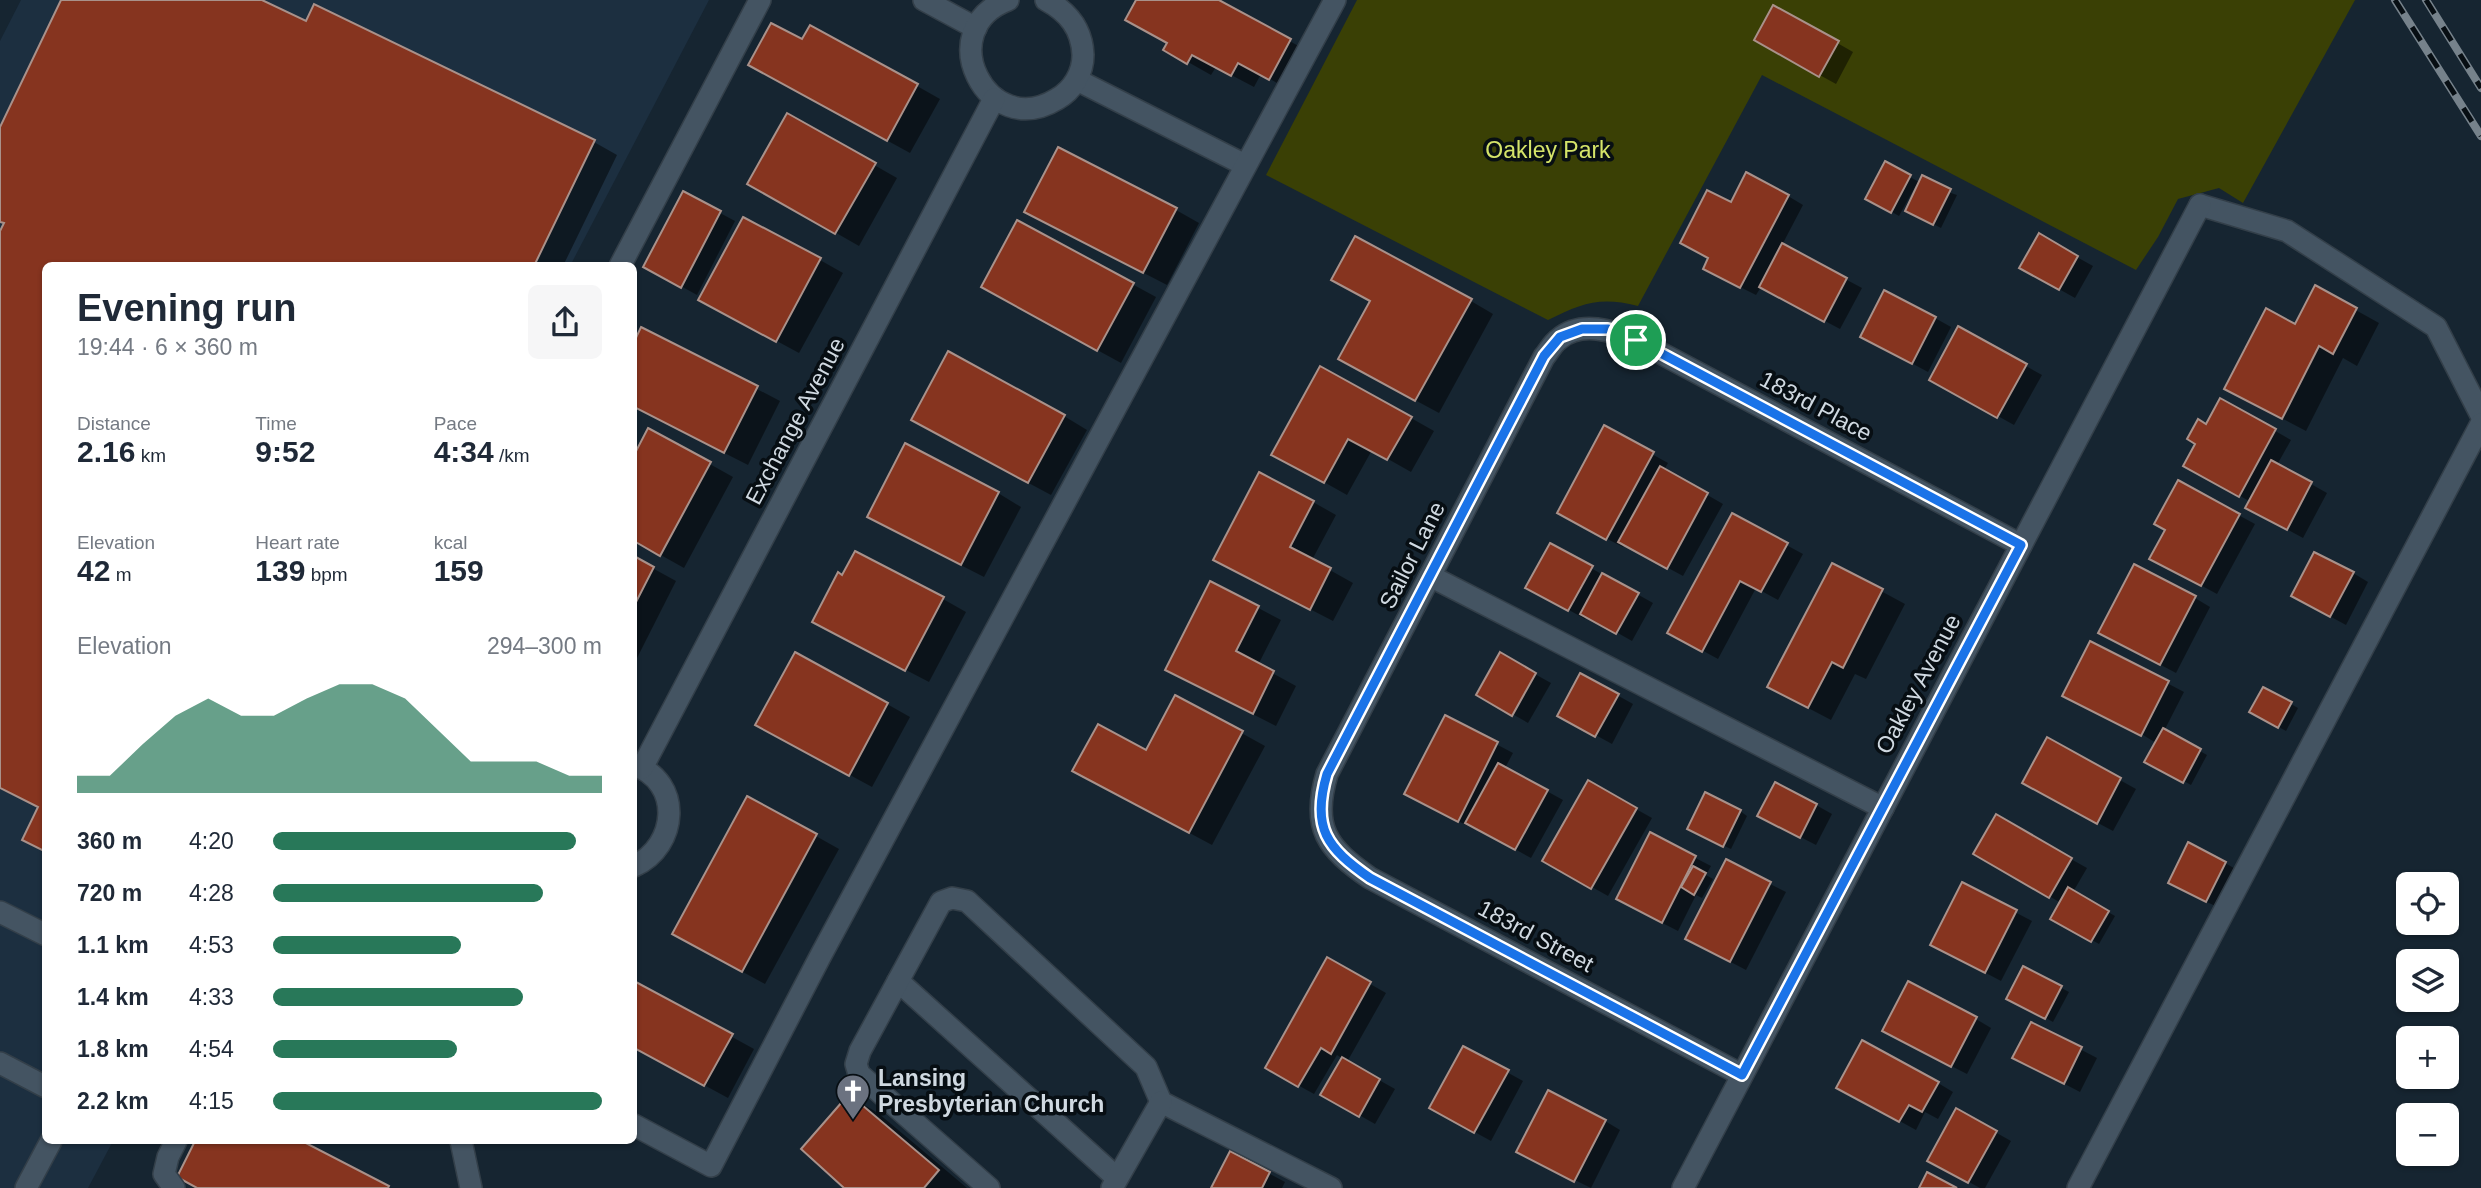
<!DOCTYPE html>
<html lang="en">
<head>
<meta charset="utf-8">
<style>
  :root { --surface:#fff; --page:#f6f6f7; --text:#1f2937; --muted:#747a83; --accent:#287859 }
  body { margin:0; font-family:Helvetica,sans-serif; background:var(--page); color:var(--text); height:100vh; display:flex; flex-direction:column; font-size:26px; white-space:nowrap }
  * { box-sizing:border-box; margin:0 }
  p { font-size:23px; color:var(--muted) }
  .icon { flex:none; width:38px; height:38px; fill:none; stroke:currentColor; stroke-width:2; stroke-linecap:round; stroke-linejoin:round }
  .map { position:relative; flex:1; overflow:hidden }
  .drawer { position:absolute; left:42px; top:262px; width:595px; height:882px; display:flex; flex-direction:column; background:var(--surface); border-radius:10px; box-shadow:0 2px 5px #0004 }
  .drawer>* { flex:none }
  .fabs { position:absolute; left:2396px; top:872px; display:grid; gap:14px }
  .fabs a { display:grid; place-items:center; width:63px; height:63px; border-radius:10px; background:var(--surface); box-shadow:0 2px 5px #0004; font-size:35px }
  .pin { position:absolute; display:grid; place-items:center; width:60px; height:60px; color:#fff; margin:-30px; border:4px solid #fff; border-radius:50%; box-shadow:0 2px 7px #0007 }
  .round { display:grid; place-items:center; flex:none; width:74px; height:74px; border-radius:10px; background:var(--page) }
  .headline { display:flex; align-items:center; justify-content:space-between; height:119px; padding:0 35px }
  h1 { font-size:38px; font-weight:600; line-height:52px }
  .stats { display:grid; grid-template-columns:repeat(3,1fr); gap:10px; height:119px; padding:7px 35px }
  .stats div { display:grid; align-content:center }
  .stats b { font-size:30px; font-weight:600 }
  .stats small { font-size:19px; font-weight:400 }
  .stats p { font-size:19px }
  .chart { height:196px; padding:14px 35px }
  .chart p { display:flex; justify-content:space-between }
  .chart svg { width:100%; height:126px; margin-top:7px; fill:var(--accent); opacity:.7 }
  ul { padding:0 35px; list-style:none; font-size:23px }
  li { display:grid; grid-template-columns:112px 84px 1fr; align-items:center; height:52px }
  li i { height:18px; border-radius:9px; background:var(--accent) }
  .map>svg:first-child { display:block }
  .built { fill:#1c2f40 }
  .green { fill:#3a4005 }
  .shadow { fill:#0007 }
  .building { fill:#86341f; stroke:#a9918a; stroke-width:2 }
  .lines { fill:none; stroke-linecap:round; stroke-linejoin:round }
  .lane-casing { stroke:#333f49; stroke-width:24 }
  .street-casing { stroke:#333f49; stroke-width:24 }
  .lane { stroke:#445462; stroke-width:21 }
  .street { stroke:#445462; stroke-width:21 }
  .rail-casing { stroke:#76828b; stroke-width:8 }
  .rail { stroke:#070e13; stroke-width:5; stroke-dasharray:16; stroke-linecap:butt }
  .route-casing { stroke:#fff; stroke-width:14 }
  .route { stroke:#1a73e8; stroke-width:9 }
  .labels { text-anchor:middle; stroke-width:7; stroke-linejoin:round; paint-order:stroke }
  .park-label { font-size:23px; fill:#d5e469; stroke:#070e13 }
  .street-label { font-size:23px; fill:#d0d9e1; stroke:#070e13 }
  .poi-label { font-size:23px; font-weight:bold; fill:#d0d9e1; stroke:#070e13; text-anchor:start }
</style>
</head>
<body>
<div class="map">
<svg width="2481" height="1188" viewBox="0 0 2481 1188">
  <rect width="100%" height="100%" fill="#162531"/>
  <!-- built -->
  <polygon class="built" points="21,0 709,0 570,266 46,266 46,1141 113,1141 88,1188 0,1188 0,41"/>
  <!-- green -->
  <path class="green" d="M1357 0H2355L2243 203 2219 188 2178 199 2158 237 2136 270 1762 75 1638 306C1600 296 1582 303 1548 320L1266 175Z"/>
  <!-- shadow -->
  <g class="shadow">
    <polygon points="63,0 258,0 307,24 594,142 617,155 563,266 46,266 46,852 25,840 40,808 0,789 0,235 5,225 0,222 0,131"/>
    <polygon points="1138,0 1215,0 1313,54 1293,92 1261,74 1254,87 1216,67 1211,75 1165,49 1169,43"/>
    <polygon points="1774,7 1853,52 1836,84 1756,40"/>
    <polygon points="803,42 917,86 940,99 910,153 773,78"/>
    <polygon points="788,116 897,178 859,246 749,183"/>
    <polygon points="1886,164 1921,183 1957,195 1941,228 1914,214 1918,187 1916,185 1899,216 1867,198"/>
    <polygon points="1788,196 1803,205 1782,245 1862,288 1840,329 1761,287 1756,295 1720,277 1710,258 1732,204"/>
    <polygon points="1176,210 1199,223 1167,285 1049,224"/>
    <polygon points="720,213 735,221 697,295 661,275"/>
    <polygon points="1018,222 1156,297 1121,363 1006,300"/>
    <polygon points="2039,236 2093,266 2075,298 2021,268"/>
    <polygon points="820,260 843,273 799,353 723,312"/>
    <polygon points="2316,288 2379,323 2357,366 2343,358 2306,431 2249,401 2296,326"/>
    <polygon points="1471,301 1493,314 1439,413 1363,372"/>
    <polygon points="1935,318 1951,327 1928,372 1878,345"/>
    <polygon points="642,329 780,401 748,465 634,407 634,346"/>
    <polygon points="1959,329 2042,375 2014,425 1931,379"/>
    <polygon points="2221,400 2291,440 2277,465 2327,493 2303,538 2263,516 2251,502 2185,466"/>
    <polygon points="1064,416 1087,430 1051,495 936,433"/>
    <polygon points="1411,418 1434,431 1411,472 1372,450 1347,495 1274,454"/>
    <polygon points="1605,428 1668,463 1664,470 1723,504 1683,576 1624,544 1623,547 1574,522"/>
    <polygon points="649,430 733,477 684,568 634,540 634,459"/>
    <polygon points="2179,483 2255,524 2217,594 2167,567 2167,530"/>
    <polygon points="998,493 1021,507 984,577 892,530"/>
    <polygon points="1313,502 1336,515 1312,560 1353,583 1333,621 1238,572"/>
    <polygon points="1732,516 1803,554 1778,600 1756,588 1718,659 1685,641"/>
    <polygon points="1550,545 1653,603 1632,641 1586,615 1585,619 1528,587"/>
    <polygon points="634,558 676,581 634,664"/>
    <polygon points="1833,565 1905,604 1866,679 1855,674 1831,720 1793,700"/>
    <polygon points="2353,573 2368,582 2346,625 2309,605"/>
    <polygon points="1211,583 1281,620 1258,665 1296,686 1276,726 1190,682"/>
    <polygon points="2195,598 2210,607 2176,673 2116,641"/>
    <polygon points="943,599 966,612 929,682 837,634"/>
    <polygon points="2091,643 2184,692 2164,731 2207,755 2191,785 2147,761 2156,743 2135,730"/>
    <polygon points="1501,655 1551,683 1528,723 1479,695"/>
    <polygon points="1581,675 1633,704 1612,744 1559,715"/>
    <polygon points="2264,689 2298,708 2286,731 2251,712"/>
    <polygon points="1176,697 1265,746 1212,845 1098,784 1147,752"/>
    <polygon points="887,704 910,717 872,787 780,737"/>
    <polygon points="1445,717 1513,753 1505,768 1563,800 1531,858 1475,827 1474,829 1422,803"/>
    <polygon points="2048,740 2136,789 2113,831 2040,792"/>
    <polygon points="1588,782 1652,818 1608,896 1544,860"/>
    <polygon points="748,798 839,849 765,984 697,947"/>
    <polygon points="1816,805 1832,814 1816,845 1775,824"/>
    <polygon points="1740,811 1747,816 1731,849 1696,833"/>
    <polygon points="1996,817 2087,868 2073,892 2115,916 2099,944 2053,918 2061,903 1975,853"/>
    <polygon points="1651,835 1711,866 1706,875 1713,879 1702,898 1696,895 1678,931 1633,908"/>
    <polygon points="2225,863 2241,872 2222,909 2185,892"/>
    <polygon points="1770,884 1786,892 1746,970 1702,947"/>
    <polygon points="1963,885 2032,921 2001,981 1948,953"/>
    <polygon points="1328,960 1386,993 1347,1062 1395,1089 1375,1124 1322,1094 1343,1059 1337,1055 1314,1094 1267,1068"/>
    <polygon points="2024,968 2069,992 2053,1022 2009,998"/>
    <polygon points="634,983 754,1049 728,1098 634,1047"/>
    <polygon points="1976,1019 1991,1028 1967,1074 1900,1040"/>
    <polygon points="2032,1024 2097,1058 2080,1092 2030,1066"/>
    <polygon points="1463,1048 1523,1081 1491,1141 1431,1108"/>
    <polygon points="1938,1083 1953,1092 1938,1119 1925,1112 1916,1130 1854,1096"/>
    <polygon points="849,1096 878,1113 967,1188 846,1188"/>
    <polygon points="1956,1110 2011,1141 1985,1188 1980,1188 1945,1169"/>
    <polygon points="1605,1121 1620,1130 1591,1188 1534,1160"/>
    <polygon points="1230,1153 1285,1182 1282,1188 1215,1188"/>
  </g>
  <!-- building -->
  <g class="building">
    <polygon points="61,0 262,0 306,21 314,4 595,140 534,266 46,266 46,852 22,840 38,807 0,788 0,231 4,223 0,222 0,127"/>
    <polygon points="1136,0 1219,0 1291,39 1269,80 1238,63 1231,76 1192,55 1187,64 1163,50 1167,43 1125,20"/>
    <polygon points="1773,5 1839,41 1819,77 1754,40"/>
    <polygon points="771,23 802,39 810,25 918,84 887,141 748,65"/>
    <polygon points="787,113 876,163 835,234 747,184"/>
    <polygon points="1058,147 1177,208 1143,273 1024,212"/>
    <polygon points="1885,161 1911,175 1891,213 1865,199"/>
    <polygon points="1746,172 1789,195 1740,288 1703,269 1708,258 1680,243 1707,190 1731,202"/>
    <polygon points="1922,175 1951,189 1933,225 1905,211"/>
    <polygon points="683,191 721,211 681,288 643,267"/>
    <polygon points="743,217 821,258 776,342 698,300"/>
    <polygon points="1017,220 1134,283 1097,351 981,287"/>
    <polygon points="2039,233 2078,256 2059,290 2019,268"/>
    <polygon points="1355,236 1472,299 1415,401 1338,359 1370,301 1331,280"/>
    <polygon points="1782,243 1847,278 1824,322 1759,287"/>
    <polygon points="2315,285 2357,308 2333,354 2319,346 2282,419 2224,389 2266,308 2295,324"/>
    <polygon points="1884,290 1936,317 1912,364 1860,337"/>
    <polygon points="1958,326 2027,364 1997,418 1929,380"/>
    <polygon points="641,327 758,386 724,453 634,407 634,342"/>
    <polygon points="948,351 1065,415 1028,483 911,420"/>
    <polygon points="1320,366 1412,417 1387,460 1348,439 1324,483 1271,455"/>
    <polygon points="2220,398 2276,429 2239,497 2183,466 2195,444 2187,439 2198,419 2206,424"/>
    <polygon points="1604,425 1654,452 1606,540 1557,513"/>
    <polygon points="648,428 711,462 660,556 634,541 634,455"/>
    <polygon points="905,443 999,492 961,565 867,517"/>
    <polygon points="2271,460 2312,482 2287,530 2245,508"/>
    <polygon points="1660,466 1708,493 1667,569 1618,542"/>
    <polygon points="1259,472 1314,501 1290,547 1331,568 1310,610 1213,560"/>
    <polygon points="2178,480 2240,514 2201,586 2149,559 2165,530 2154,524"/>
    <polygon points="1732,513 1788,543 1761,592 1740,581 1702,652 1667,633"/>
    <polygon points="1550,543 1593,566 1568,611 1525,588"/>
    <polygon points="855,551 944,597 905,671 812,622 838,572 842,575"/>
    <polygon points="2314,552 2354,572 2330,617 2291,596"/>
    <polygon points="634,556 654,567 634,606"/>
    <polygon points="1832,563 1883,589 1843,668 1832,662 1808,708 1767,687"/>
    <polygon points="2134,564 2196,596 2160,665 2098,633"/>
    <polygon points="1602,573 1639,593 1616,634 1580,614"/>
    <polygon points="1210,581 1259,606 1236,651 1274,671 1253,714 1165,670"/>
    <polygon points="2090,641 2169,681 2141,736 2062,696"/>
    <polygon points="795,652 888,703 849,776 755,725"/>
    <polygon points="1500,652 1536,673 1512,716 1476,695"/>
    <polygon points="1580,673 1619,694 1595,737 1557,716"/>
    <polygon points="2263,687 2292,702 2278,728 2249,712"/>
    <polygon points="1175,695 1243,731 1189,833 1072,771 1098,724 1146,750"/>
    <polygon points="1445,715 1498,742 1458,822 1404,794"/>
    <polygon points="2163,728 2201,749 2183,783 2144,762"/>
    <polygon points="2047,737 2121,778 2097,824 2022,783"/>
    <polygon points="1498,763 1548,790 1515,850 1465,823"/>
    <polygon points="1588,780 1637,808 1591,889 1542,861"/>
    <polygon points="1775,782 1817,804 1800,838 1757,816"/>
    <polygon points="1705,792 1741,810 1723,847 1687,829"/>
    <polygon points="747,796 817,834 742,972 672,934"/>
    <polygon points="1996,814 2072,858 2049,898 1973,854"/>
    <polygon points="1650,832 1696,856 1662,923 1616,899"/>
    <polygon points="2188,842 2226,862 2206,902 2168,883"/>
    <polygon points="1726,859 1771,882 1730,962 1685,939"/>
    <polygon points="1693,866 1706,873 1694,895 1681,887"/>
    <polygon points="1962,882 2017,910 1985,973 1930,945"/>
    <polygon points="2068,887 2109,911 2091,942 2050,919"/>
    <polygon points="1327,957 1371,982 1331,1054 1321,1048 1298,1087 1265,1068"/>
    <polygon points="2023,966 2062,986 2045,1019 2006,999"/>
    <polygon points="634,981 733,1034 704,1086 634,1048"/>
    <polygon points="1908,981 1977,1017 1951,1067 1882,1031"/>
    <polygon points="2031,1022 2082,1047 2064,1084 2012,1058"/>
    <polygon points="1862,1040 1939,1082 1922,1112 1909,1105 1899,1122 1836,1088"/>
    <polygon points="1463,1046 1509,1070 1474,1133 1429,1108"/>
    <polygon points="1342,1057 1380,1079 1359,1117 1320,1095"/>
    <polygon points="1548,1090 1606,1120 1574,1182 1516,1152"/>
    <polygon points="849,1094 939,1170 924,1188 844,1188 801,1149"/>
    <polygon points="1956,1108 1997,1131 1968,1183 1927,1161"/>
    <polygon points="195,1141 302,1141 389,1186 388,1188 197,1188 177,1177"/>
    <polygon points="1230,1151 1270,1172 1262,1188 1211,1188"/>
    <polygon points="1927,1172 1957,1188 1919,1188"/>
  </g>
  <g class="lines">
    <!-- lane casing -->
    <g class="lane-casing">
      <g id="lane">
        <polyline points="924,0 976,28"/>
        <polyline points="1077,80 1245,165"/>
        <polyline points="2200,205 2287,231 2436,327 2481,415"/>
        <polyline points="620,266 760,0"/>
        <polyline points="1430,576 1883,808"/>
        <polyline points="0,912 46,935"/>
        <polyline points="898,981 1117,1178"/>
        <polyline points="0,1063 46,1087"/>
        <polyline points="634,1125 711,1166 821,955 1335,0"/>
        <polyline points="26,1188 51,1141"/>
        <polyline points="174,1188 164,1174 168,1157 176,1141"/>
        <polyline points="989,1188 859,1074 856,1064 860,1051 941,902 952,898 967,901 1146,1067 1161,1102 1331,1188"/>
        <polyline points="1112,1188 1161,1102"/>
        <polyline points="2078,1188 2481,424"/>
      </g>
    </g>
    <!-- street casing -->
    <g class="street-casing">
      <g id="street">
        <path d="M1008 0C931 29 987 142 1057 99 1073 90 1083 73 1083 55 1082 28 1068 12 1046 0"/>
        <path d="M634 765C683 782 678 846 634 866"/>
        <polyline points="642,768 994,99"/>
        <path d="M1742 1075 1370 878C1327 848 1311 828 1327 774L1544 357C1549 351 1553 343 1559 339 1581 320 1613 331 1636 340L2021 545"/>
        <polyline points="461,1141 471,1188"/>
        <polyline points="1683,1188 2200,205"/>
      </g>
    </g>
    <!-- lane -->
    <use href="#lane" class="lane"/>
    <!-- street -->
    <use href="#street" class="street"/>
    <!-- rail casing -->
    <g class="rail-casing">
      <g id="rail">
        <polyline points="2395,0 2481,136"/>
        <polyline points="2426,0 2481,88"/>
      </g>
    </g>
    <!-- rail -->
    <use href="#rail" class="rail"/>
  </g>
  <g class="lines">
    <!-- route casing -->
    <g class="route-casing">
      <path id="route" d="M1582 329H1608L1636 340 2021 545 1742 1075 1370 878C1327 848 1311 828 1327 774L1544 356 1560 337Z"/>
    </g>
    <!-- route -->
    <use href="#route" class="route"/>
  </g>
  <!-- icons -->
  <defs>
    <g id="church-pin" transform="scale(1.75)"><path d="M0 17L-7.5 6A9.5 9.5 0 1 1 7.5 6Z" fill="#6b7280" stroke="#070e13"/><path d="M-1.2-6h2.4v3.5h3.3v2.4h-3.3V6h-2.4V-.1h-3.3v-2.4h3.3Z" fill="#fff"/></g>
  </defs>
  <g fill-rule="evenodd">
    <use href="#church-pin" x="853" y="1091"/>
  </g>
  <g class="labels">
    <!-- park labels -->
    <g class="park-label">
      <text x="1548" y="158">Oakley Park</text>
    </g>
    <!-- street labels -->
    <g class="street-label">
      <text transform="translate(1816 406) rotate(28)" y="8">183rd Place</text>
      <text transform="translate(795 421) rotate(-62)" y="8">Exchange Avenue</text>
      <text transform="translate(1412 555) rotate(-63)" y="8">Sailor Lane</text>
      <text transform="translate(1918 684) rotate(-62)" y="8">Oakley Avenue</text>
      <text transform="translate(1536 936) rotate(28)" y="8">183rd Street</text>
    </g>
    <!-- poi labels -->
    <g class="poi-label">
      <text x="878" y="1086">Lansing<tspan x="878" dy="26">Presbyterian Church</tspan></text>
    </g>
  </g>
</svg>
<div class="fabs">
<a><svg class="icon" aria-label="locate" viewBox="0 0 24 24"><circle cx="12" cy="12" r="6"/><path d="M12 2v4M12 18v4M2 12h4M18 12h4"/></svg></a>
<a><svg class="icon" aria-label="layers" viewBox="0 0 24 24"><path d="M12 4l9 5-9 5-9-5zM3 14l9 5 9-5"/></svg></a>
<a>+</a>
<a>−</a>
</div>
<div class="pin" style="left:1636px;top:340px;background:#1e9e55"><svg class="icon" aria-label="arrive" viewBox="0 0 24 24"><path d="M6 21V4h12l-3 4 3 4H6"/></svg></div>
<section class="drawer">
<div class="headline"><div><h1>Evening run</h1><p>19:44 · 6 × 360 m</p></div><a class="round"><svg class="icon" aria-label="share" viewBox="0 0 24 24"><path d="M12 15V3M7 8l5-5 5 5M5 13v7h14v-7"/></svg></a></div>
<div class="stats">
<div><p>Distance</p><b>2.16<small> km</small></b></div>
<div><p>Time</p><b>9:52</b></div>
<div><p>Pace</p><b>4:34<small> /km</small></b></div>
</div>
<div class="stats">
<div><p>Elevation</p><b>42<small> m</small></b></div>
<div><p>Heart rate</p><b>139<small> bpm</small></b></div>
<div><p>kcal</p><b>159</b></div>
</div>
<div class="chart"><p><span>Elevation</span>294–300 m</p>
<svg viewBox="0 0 160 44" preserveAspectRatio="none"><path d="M0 44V38L10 38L20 27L30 17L40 11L50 17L60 17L70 11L80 6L90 6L100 11L110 22L120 33L130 33L140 33L150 38L160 38V44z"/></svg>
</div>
<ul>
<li><b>360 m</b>4:20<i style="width:92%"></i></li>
<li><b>720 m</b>4:28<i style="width:82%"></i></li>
<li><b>1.1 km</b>4:53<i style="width:57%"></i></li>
<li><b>1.4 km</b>4:33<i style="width:76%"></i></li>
<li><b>1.8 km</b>4:54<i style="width:56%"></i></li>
<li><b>2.2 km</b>4:15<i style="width:100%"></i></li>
</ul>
</section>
</div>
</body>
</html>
